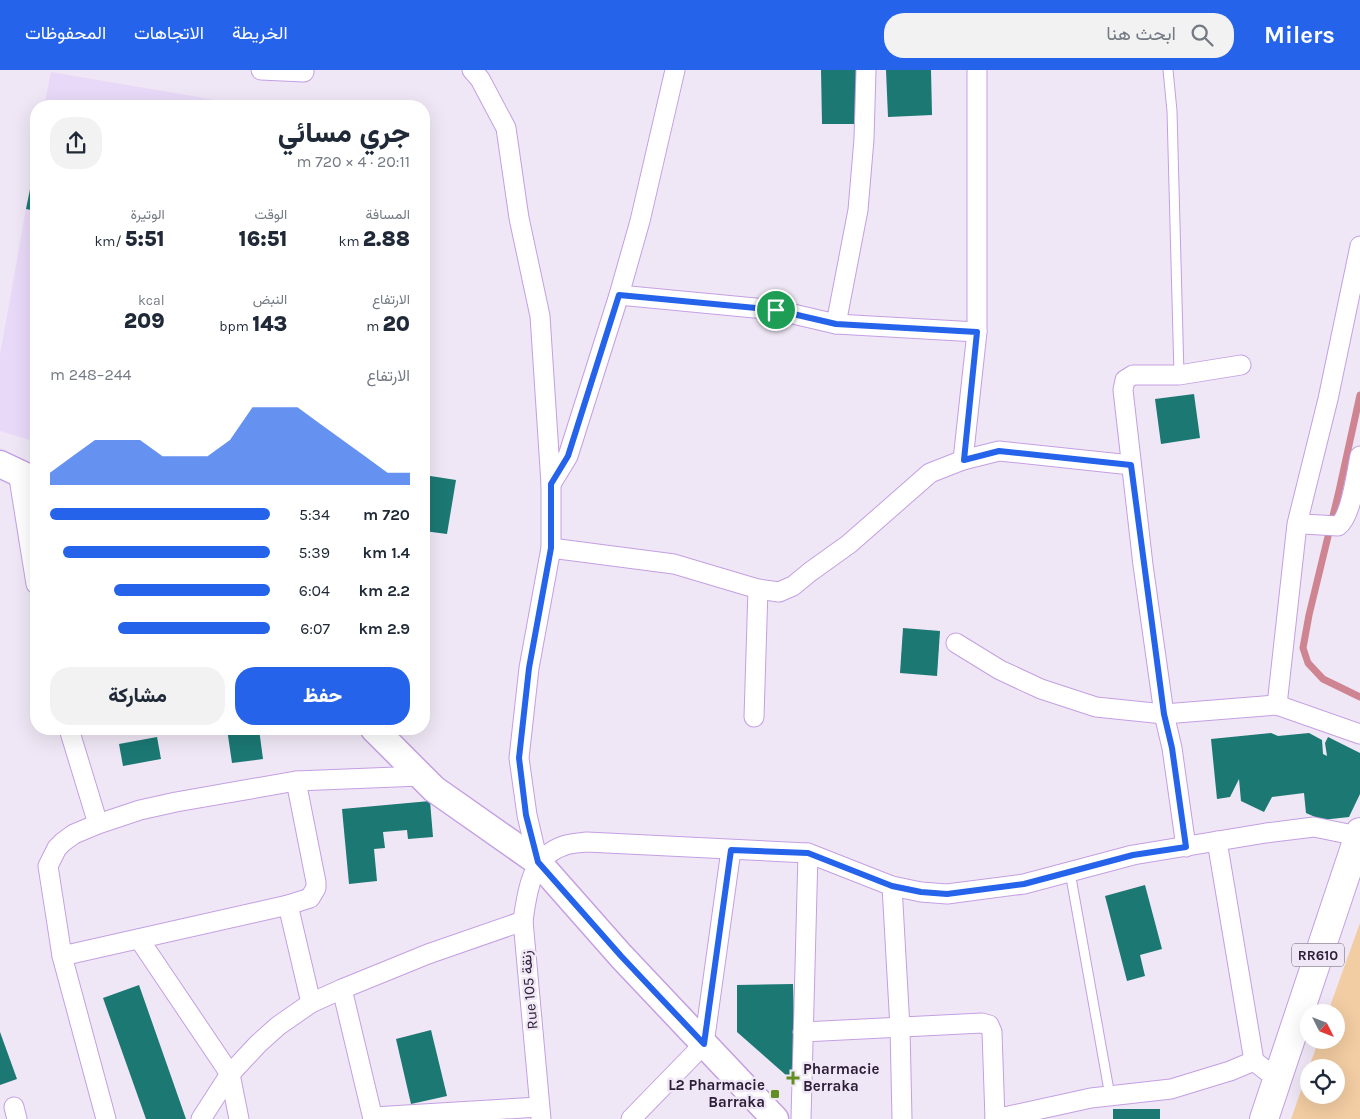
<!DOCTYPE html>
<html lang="ar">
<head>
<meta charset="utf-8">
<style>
  :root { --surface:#fff; --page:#f2f2f3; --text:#1f2937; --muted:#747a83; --accent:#2563eb }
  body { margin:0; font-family:Karla,Vazirmatn,sans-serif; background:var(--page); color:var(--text); direction:rtl; height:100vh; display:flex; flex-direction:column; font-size:19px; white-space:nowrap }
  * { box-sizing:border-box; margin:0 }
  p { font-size:16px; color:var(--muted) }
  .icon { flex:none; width:28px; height:28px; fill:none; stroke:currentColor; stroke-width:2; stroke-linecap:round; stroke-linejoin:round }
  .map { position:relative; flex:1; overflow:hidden; direction:ltr }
  .drawer { position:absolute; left:30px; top:30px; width:400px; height:635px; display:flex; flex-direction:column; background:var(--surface); border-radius:20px; box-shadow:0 5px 20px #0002; direction:rtl }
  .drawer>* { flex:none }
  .needle { width:32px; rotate:132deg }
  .fabs { position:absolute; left:1300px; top:934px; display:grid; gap:10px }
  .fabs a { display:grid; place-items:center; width:45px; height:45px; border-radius:50%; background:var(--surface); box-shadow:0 5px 20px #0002; font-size:25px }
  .pin { position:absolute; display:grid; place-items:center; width:42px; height:42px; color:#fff; margin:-21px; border:2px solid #fff; border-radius:50%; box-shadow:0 1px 5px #0007 }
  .round { display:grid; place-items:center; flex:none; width:52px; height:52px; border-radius:20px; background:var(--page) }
  .headline { display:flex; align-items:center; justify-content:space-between; height:85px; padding:0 20px }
  h1 { font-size:28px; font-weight:800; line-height:38px }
  .stats { display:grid; grid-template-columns:repeat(3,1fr); gap:8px; height:85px; padding:5px 20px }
  .stats div { display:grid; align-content:center }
  .stats b { font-size:21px; font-weight:800 }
  .stats small { font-size:14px; font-weight:400 }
  .stats p { font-size:14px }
  .chart { height:140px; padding:10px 20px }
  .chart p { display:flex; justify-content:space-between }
  .chart svg { width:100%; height:90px; margin-top:5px; fill:var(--accent); opacity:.7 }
  .button { display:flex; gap:10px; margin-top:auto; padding:10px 20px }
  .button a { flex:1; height:58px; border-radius:20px; background:var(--accent); color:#fff; font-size:20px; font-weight:800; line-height:58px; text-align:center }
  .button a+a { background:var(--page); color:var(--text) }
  ul { padding:0 20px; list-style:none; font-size:16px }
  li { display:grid; grid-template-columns:80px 60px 1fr; align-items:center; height:38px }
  li i { height:12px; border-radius:6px; background:var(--accent) }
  header { display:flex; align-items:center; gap:30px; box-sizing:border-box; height:70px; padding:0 25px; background:var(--accent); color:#fff }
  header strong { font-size:24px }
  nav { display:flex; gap:28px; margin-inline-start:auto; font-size:18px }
  .search { width:350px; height:45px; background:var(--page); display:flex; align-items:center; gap:12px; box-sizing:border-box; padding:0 18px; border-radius:20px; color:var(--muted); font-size:19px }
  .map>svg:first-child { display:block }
  .built { fill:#e9d9f8 }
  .green { fill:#f2cca2 }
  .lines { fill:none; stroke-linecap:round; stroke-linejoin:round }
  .stream { stroke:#cf8591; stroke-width:7 }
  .building { fill:#1b7873 }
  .lane-casing { stroke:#c49fe3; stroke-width:11 }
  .street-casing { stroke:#c49fe3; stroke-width:21 }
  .secondary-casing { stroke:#c49fe3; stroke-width:29 }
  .primary-casing { stroke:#c49fe3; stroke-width:30 }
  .lane { stroke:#fff; stroke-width:9 }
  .street { stroke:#fff; stroke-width:19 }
  .secondary { stroke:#fff; stroke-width:26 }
  .primary { stroke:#fff; stroke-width:28 }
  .route-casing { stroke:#fff; stroke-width:10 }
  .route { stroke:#2563eb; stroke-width:6 }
  .poi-dot { fill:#638e20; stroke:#efe7f5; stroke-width:2 }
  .labels { text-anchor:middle; stroke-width:5; stroke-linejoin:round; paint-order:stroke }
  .shield { fill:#efe7f5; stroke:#665a70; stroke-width:1 }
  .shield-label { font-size:14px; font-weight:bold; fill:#2c1d37 }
  .street-label { font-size:15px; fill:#2c1d37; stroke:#efe7f5 }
  .poi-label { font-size:15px; font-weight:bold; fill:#2c1d37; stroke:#efe7f5; text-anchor:start }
</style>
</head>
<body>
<header>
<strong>Milers</strong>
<div class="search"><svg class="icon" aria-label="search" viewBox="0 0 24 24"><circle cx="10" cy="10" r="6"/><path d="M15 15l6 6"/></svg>ابحث هنا</div>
<nav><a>الخريطة</a><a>الاتجاهات</a><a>المحفوظات</a></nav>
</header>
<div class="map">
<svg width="1360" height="1049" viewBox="0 0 1360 1049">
  <rect width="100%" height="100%" fill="#efe7f5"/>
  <!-- built -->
  <g class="built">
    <polygon points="51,2 251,36 44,36"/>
    <polygon points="36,82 36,372 0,361 0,285"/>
  </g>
  <!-- green -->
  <polygon class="green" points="1360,853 1360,1049 1291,1049 1309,998 1309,1025 1336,1025 1336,998 1309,997 1319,970 1336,970 1336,942 1328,942"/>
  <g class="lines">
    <!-- stream -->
    <polyline class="stream" points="1360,325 1339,421 1309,545 1303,578 1308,593 1323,609 1360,627"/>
  </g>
  <!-- building -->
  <g class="building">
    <polygon points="821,0 859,0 860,54 822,54"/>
    <polygon points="886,0 931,0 932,45 888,47"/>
    <polygon points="34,100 36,100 36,141 26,139"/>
    <polygon points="1194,324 1200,368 1161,374 1155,329"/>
    <polygon points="424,405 456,410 447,464 424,461"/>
    <polygon points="903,558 940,561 937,606 900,603"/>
    <polygon points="227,659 259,659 263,689 232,693"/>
    <polygon points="1271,663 1278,666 1309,663 1322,670 1323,684 1327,686 1325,673 1328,667 1360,683 1360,724 1349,747 1322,750 1306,743 1304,723 1272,727 1264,742 1241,731 1239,709 1230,727 1217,729 1211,669"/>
    <polygon points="157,667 161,689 123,696 119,674"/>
    <polygon points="430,731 433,767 408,769 407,760 383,762 385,778 374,779 377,811 349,814 342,739"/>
    <polygon points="1145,815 1162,879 1140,885 1145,906 1127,911 1105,826"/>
    <polygon points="793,914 796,1014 737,962 737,915"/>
    <polygon points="139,915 186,1049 146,1049 103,928"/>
    <polygon points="431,960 447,1026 411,1034 396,969"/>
    <polygon points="0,962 17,1009 0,1015"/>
    <rect x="1113" y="1039" width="47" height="10"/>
  </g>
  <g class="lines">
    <!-- lane casing -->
    <g class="lane-casing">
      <g id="lane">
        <polyline points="1168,0 1172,41 1179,305"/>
        <polyline points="1070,802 1110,1026"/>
      </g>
    </g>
    <!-- street casing -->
    <g class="street-casing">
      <g id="street">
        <polyline points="261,0 304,2"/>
        <polyline points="472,0 480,9 506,58 519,148 540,246 551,414 551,478 529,598 519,688 527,745 538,792"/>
        <polyline points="619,225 776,240 836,254 977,262"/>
        <polyline points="836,254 858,140 864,69 866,0"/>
        <polyline points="963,390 977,262 977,0"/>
        <polyline points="18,402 36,514"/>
        <polyline points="551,414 568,386 619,225 640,151 675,0"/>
        <path d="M1303 454 1338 456C1352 446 1356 403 1360 386"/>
        <polyline points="551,478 674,494 758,519 779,522 793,516 810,502 849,474 930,403 963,390 999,381 1131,395"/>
        <polyline points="956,573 1000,600 1041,619 1096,637 1164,644 1277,635 1360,664"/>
        <polyline points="1277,635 1297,454 1328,329 1360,176"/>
        <polyline points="754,647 758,519"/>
        <polyline points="69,659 98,754"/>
        <polyline points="1217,771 1254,991 1277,1009"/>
        <polyline points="1186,777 1172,678 1164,644 1143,495 1123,320 1125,310 1133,305 1179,305 1241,295"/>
        <polyline points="892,816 900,958 902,1049"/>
        <polyline points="288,835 311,933"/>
        <polyline points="139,869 230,1004 239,1049"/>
        <polyline points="62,886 288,835 310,828 316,818 316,812 296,711"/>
        <polyline points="342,919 373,1049"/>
        <polyline points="803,962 982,953 989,955 992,962 995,1049"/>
        <polyline points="14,1037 17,1049"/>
        <polyline points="373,1047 539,1037"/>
        <polyline points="106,1049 62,886 48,796 57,778 63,772 74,764 98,754 140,740 176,732 296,711 421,706"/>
        <polyline points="201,1049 230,1004 258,974 278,956 311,933 342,919 428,884 523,851"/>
        <path d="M541 1049 523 851C527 822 531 787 563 776 570 773 579 773 587 772L808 783 892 816 921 822 947 824 1024 814 1133 785 1266 763 1314 757 1358 766"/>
        <polyline points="631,1049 704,974 731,780"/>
        <polyline points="801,1049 808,783"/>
        <polyline points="995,1049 1091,1028 1171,1019 1230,1001 1254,991"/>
      </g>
    </g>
    <!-- secondary casing -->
    <g class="secondary-casing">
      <g id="secondary">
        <polyline points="0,394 36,411"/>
        <polyline points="374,659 434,719 538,792 621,886 775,1049"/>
      </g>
    </g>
    <!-- primary casing -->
    <g class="primary-casing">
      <polyline id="primary" points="1264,1049 1360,762"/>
    </g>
    <!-- lane -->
    <use href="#lane" class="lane"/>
    <!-- street -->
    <use href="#street" class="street"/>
    <!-- secondary -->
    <use href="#secondary" class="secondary"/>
    <!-- primary -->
    <use href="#primary" class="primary"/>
  </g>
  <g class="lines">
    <!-- route casing -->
    <g class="route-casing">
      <polygon id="route" points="619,225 776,240 836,254 977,262 964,390 999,381 1131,395 1164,644 1172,678 1186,777 1133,785 1024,814 947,824 921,822 892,816 808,783 731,780 704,974 621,886 538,792 526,745 519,688 529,598 551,478 551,414 568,386"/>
    </g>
    <!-- route -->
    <use href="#route" class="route"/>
  </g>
  <!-- markers -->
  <g class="poi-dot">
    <path d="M790.5 1000.5h5v5h5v5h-5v5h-5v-5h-5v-5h5z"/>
    <rect x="770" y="1019" width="10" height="10" rx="2.5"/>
  </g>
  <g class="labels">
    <!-- shield labels -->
    <rect class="shield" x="1292" y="873.5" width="52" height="23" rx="4"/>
    <g class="shield-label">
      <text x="1318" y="890">RR610</text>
    </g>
    <!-- street labels -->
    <g class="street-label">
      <text transform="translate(529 920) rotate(-95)" y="5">Rue 105 زنقة</text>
    </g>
    <!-- poi labels -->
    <g class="poi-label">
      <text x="803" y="1004">Pharmacie<tspan x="803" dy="17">Berraka</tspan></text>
      <text x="765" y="1020" text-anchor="end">L2 Pharmacie<tspan x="765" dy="17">Barraka</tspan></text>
    </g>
  </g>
</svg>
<div class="fabs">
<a><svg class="needle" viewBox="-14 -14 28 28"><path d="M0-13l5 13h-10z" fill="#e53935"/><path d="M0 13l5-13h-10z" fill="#747a83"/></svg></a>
<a><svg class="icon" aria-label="locate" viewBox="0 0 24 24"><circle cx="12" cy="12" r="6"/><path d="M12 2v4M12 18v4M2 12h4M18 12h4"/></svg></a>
</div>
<div class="pin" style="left:776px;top:240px;background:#1e9e55"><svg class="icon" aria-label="arrive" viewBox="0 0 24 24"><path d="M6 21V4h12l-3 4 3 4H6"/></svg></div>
<section class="drawer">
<div class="headline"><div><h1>جري مسائي</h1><p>20:11 · 4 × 720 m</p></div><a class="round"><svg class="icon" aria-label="share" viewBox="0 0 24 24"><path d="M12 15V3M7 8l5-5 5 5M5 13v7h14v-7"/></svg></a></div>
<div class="stats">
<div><p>المسافة</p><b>2.88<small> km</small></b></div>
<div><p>الوقت</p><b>16:51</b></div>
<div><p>الوتيرة</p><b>5:51<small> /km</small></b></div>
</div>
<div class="stats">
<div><p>الارتفاع</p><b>20<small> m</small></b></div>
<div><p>النبض</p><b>143<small> bpm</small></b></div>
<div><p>kcal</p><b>209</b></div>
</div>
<div class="chart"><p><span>الارتفاع</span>244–248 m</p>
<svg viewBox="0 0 160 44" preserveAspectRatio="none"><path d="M0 44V38L10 30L20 22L30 22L40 22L50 30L60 30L70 30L80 22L90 6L100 6L110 6L120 14L130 22L140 30L150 38L160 38V44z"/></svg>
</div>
<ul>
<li><b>720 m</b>5:34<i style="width:100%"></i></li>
<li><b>1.4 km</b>5:39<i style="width:94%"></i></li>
<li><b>2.2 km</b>6:04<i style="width:71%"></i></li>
<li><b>2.9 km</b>6:07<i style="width:69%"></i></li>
</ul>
<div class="button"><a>حفظ</a><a>مشاركة</a></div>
</section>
</div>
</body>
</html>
